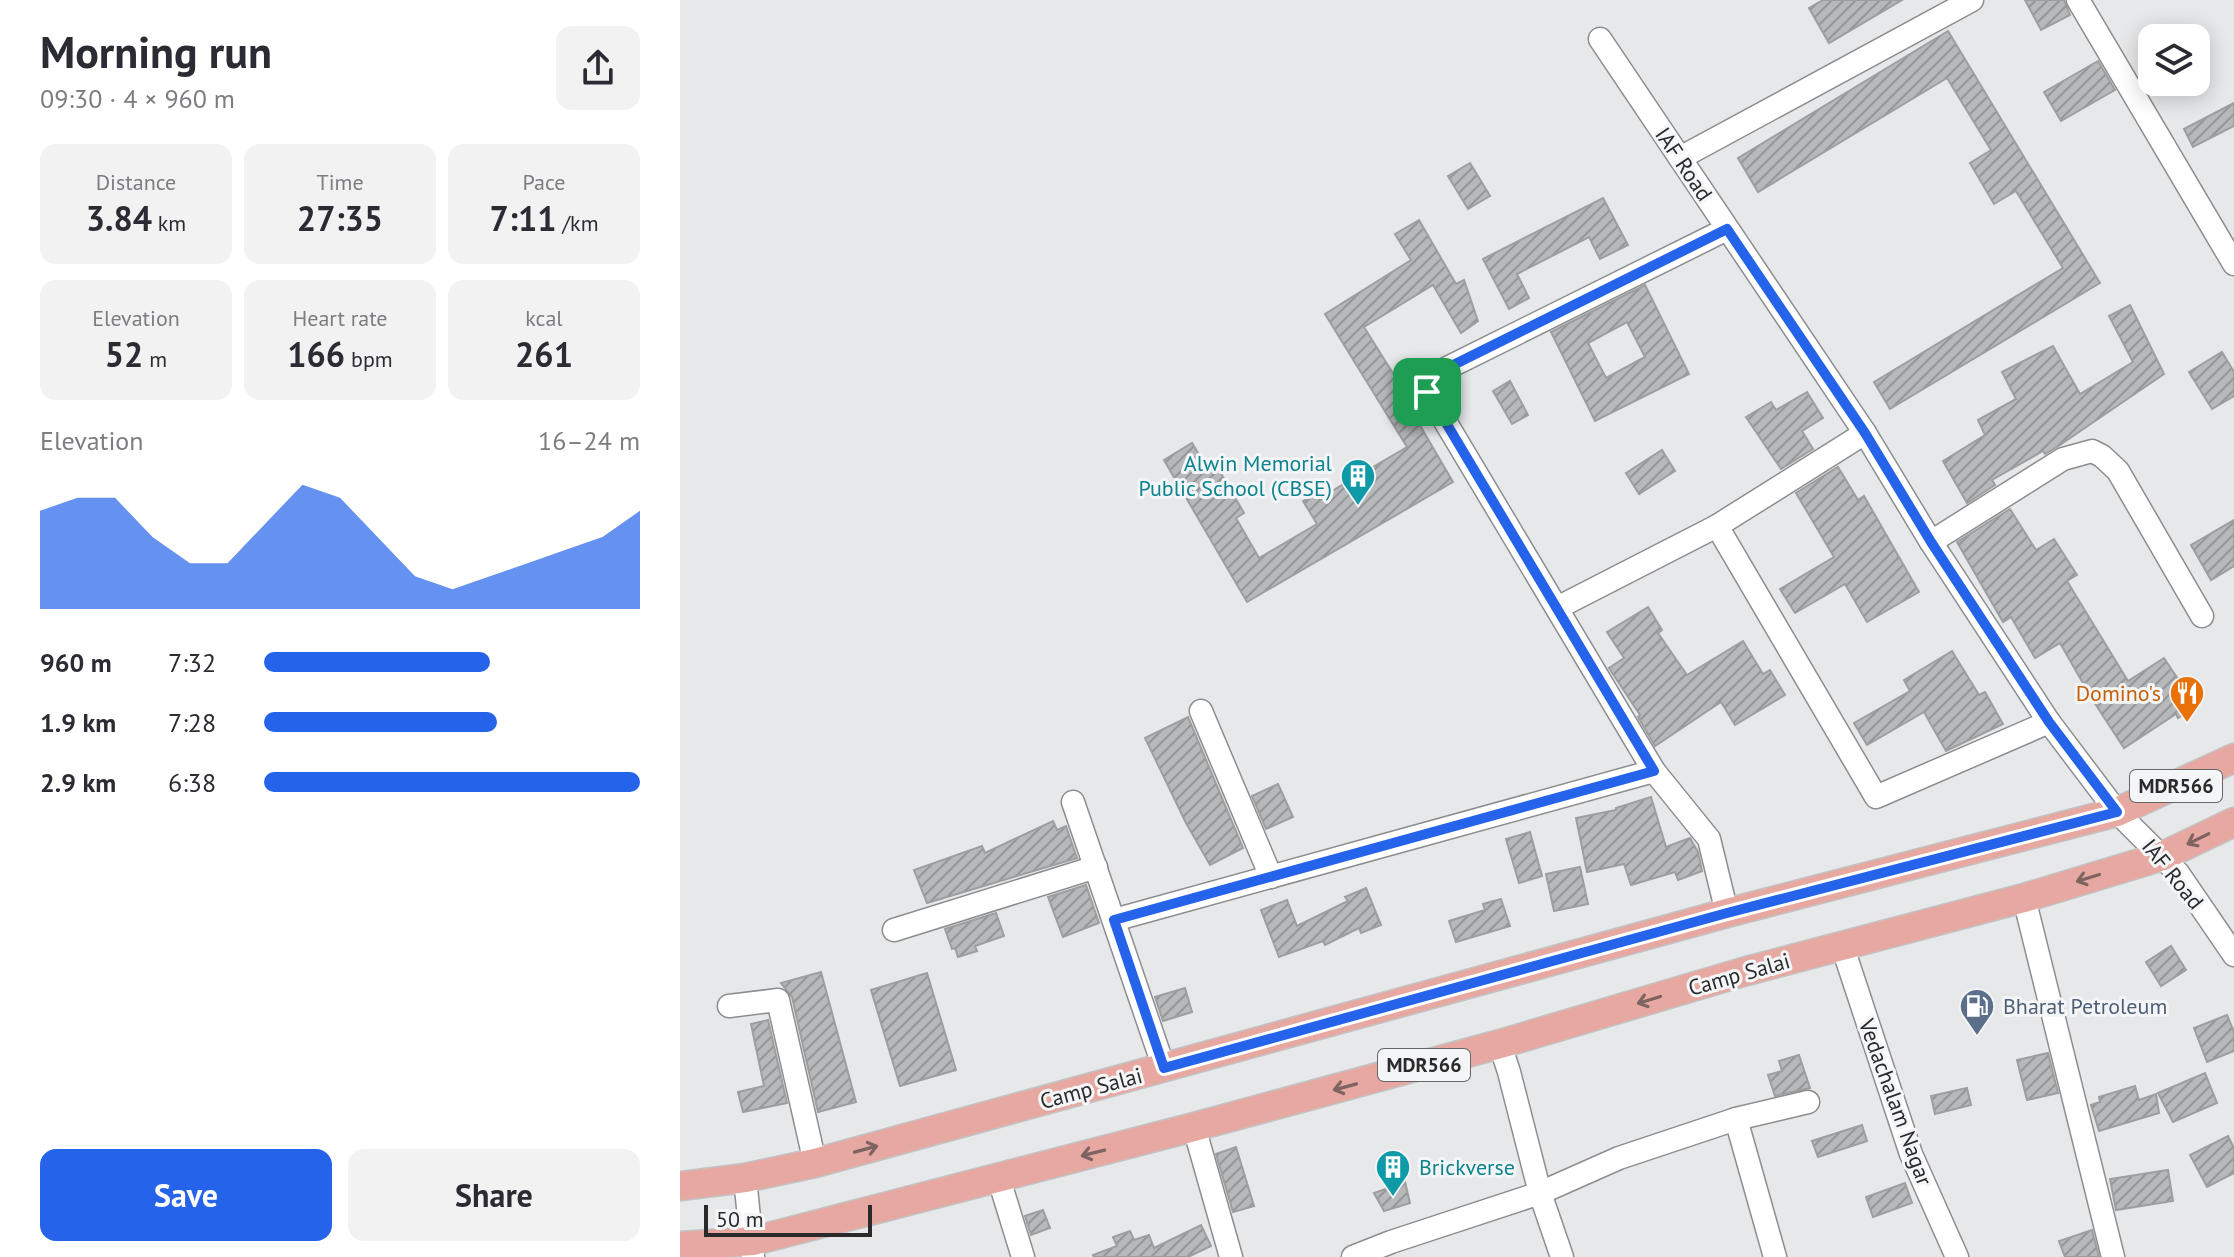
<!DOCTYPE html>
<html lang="en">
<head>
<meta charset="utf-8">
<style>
  :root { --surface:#fff; --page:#f2f2f3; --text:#2b2b33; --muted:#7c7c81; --accent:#2563eb }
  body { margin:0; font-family:"PT Sans",sans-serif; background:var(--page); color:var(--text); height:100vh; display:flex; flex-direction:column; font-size:30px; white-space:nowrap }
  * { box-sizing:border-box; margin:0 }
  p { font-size:26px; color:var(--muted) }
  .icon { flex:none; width:44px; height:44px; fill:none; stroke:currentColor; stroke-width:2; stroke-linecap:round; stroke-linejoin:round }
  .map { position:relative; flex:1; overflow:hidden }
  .details { display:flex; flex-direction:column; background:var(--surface); width:680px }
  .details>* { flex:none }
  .fabs { position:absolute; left:1458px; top:24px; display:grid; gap:16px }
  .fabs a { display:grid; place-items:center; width:72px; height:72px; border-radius:16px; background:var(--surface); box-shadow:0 4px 20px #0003; font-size:40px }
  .scale { position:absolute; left:24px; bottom:20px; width:168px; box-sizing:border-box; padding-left:8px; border:4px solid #2a2a2b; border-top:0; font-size:22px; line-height:28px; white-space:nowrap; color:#2a2a2b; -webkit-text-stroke:6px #f4f5f7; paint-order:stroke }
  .pin { position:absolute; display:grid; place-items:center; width:68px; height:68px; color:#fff; margin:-34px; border-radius:16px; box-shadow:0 4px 12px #0006 }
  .round { display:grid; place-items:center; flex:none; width:84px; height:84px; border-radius:16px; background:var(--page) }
  .overview { display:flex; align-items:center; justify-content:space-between; height:136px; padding:0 40px }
  h1 { font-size:44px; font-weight:700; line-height:60px }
  .metrics { display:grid; grid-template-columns:repeat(3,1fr); gap:12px; height:136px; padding:8px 40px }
  .metrics div { display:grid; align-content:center; border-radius:16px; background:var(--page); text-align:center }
  .metrics b { font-size:34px; font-weight:700 }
  .metrics small { font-size:22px; font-weight:400 }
  .metrics p { font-size:22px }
  .chart { height:224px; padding:16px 40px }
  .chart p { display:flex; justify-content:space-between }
  .chart svg { width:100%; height:144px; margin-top:8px; fill:var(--accent); opacity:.7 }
  .action { display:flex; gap:16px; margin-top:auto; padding:16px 40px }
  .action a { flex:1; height:92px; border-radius:16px; background:var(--accent); color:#fff; font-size:32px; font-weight:700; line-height:92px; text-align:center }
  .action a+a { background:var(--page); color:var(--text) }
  ul { padding:0 40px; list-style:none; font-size:26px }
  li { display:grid; grid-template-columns:128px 96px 1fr; align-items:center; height:60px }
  li i { height:20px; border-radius:10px; background:var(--accent) }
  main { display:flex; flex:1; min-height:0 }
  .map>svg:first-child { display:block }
  .building { fill:url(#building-hatch); stroke:#9c9e9f; stroke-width:2; fill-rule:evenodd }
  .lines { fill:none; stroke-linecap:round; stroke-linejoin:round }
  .minor-casing { stroke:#8c8d8f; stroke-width:25 }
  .major-casing { stroke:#c3c3c4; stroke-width:31 }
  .minor { stroke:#fff; stroke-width:22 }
  .major { stroke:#e6a8a1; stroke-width:28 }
  .oneway { stroke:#7f6360 }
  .route-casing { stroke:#fff; stroke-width:16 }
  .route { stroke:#2563eb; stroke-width:10 }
  .labels { text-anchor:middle; stroke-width:6; stroke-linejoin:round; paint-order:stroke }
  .shield { fill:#f4f5f7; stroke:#676768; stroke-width:2 }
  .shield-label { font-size:20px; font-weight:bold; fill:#2a2a2b }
  .street-label { font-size:22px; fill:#2a2a2b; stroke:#f4f5f7 }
  .culture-label { font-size:22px; fill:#0d838f; stroke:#f4f5f7; text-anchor:end }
  .food-label { font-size:22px; fill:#c56008; stroke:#f4f5f7; text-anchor:end }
  .service-label { font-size:22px; fill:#4e5e75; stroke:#f4f5f7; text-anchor:start }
</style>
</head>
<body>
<main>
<section class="details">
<div class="overview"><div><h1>Morning run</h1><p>09:30 · 4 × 960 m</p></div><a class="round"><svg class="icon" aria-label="share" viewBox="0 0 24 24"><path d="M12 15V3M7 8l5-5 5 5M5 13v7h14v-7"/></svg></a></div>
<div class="metrics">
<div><p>Distance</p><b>3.84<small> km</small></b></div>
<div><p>Time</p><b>27:35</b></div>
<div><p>Pace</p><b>7:11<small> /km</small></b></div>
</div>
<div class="metrics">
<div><p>Elevation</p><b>52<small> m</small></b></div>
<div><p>Heart rate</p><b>166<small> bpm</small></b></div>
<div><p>kcal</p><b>261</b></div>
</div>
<div class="chart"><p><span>Elevation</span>16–24 m</p>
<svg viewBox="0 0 160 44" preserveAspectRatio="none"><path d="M0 44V14L10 10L20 10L30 22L40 30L50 30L60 18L70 6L80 10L90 22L100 34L110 38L120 34L130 30L140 26L150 22L160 14V44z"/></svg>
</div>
<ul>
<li><b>960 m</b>7:32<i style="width:60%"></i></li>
<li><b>1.9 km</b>7:28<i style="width:62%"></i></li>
<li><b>2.9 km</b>6:38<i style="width:100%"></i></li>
</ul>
<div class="action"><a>Save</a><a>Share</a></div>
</section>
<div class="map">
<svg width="1554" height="1257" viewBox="0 0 1554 1257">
  <defs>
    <pattern id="building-hatch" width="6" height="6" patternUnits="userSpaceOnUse" patternTransform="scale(2)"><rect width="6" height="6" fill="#b6b8b9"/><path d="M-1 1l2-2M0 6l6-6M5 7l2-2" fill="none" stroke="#949697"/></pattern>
  </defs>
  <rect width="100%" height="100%" fill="#e6e8ea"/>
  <!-- building -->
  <g class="building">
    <polygon points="1143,0 1222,0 1149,43 1129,8"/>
    <polygon points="1345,0 1384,0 1390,15 1361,30"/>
    <polygon points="1268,31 1420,283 1210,409 1194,382 1383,268 1336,191 1314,204 1290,163 1311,150 1267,78 1078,192 1058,158"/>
    <polygon points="1418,61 1435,90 1381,121 1364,92"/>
    <polygon points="1554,103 1554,126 1513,147 1504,129"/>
    <polygon points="790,163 810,196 788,209 768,176"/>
    <polygon points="923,198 948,245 920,259 909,237 837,274 849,298 829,309 803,259"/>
    <polygon points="739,220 776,284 784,280 798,321 781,333 753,285 684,327 724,391 721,393 773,482 567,602 484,460 512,443 528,470 536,465 564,513 556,518 579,558 637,524 623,501 642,489 645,495 727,447 645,314 731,260 715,234"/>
    <path d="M965 285 1009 374 915 421 871 332ZM947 322 965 357 926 378 908 343Z"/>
    <polygon points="1450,305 1484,374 1380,445 1365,454 1363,451 1312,480 1315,485 1287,503 1263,461 1305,435 1298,420 1336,399 1322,372 1373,346 1400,394 1453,362 1429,316"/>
    <polygon points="1542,352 1554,372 1554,396 1532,409 1509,372"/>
    <polygon points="830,381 848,415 832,424 813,391"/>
    <polygon points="1127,392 1143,418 1122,431 1133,449 1101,469 1066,417 1091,402 1096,410"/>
    <polygon points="982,450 995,471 959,494 946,473"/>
    <polygon points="1158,467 1178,500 1184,496 1239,592 1187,622 1165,584 1115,613 1100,589 1154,557 1116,493"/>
    <polygon points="1330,509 1356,550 1374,539 1397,575 1387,581 1448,681 1484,658 1516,706 1498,718 1496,714 1444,748 1412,699 1380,643 1355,658 1331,617 1323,622 1277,542"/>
    <polygon points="1554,520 1554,566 1531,580 1511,545"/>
    <polygon points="968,607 982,630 978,633 1007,675 1063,641 1083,674 1090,670 1105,695 1055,725 1041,702 975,746 958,717 960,715 929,668 944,658 927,632"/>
    <polygon points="1272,651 1299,695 1305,692 1323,724 1266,751 1244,712 1187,745 1174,723 1230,691 1224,680"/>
    <polygon points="508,717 563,848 530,865 506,823 465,738"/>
    <polygon points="598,784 613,817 586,829 572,796"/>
    <polygon points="971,797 986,847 1010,838 1018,852 1022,871 998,880 995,872 951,885 944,864 907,872 896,818 936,810 936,808"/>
    <polygon points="373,821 377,830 386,826 397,858 247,903 234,870 302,846 305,853"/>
    <polygon points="850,832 862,876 839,883 826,839"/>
    <polygon points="900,867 908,904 874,911 866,874"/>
    <polygon points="406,885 419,923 383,937 368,897"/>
    <polygon points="686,888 701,925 681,933 679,928 645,945 643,941 599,957 581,910 607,900 617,926 668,901 665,897"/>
    <polygon points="821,899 830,926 776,942 769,921 805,910 803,904"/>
    <polygon points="316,913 324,936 295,946 297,951 278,957 275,948 272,949 265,929"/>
    <polygon points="1491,946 1506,970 1481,986 1466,962"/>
    <polygon points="141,972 176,1102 138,1112 112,997 101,983"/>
    <polygon points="247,973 276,1070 220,1086 191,990"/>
    <polygon points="505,988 512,1012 483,1021 475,997"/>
    <polygon points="1547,1015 1554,1032 1554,1051 1527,1062 1514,1028"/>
    <polygon points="88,1020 107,1103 63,1112 58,1092 84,1086 71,1024"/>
    <polygon points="1368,1053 1378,1093 1347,1100 1337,1060"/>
    <polygon points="1119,1055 1130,1088 1095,1096 1088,1075 1102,1071 1099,1061"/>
    <polygon points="1525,1073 1537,1103 1493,1122 1478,1093"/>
    <polygon points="1455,1086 1459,1100 1476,1094 1479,1113 1419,1131 1411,1105 1420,1102 1419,1097"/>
    <polygon points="1287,1088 1291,1105 1255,1114 1251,1096"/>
    <polygon points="1182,1125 1187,1141 1138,1157 1132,1141"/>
    <polygon points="1548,1136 1554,1148 1554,1173 1527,1187 1510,1155"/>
    <polygon points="556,1147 574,1206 553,1212 536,1154"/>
    <polygon points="1488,1170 1493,1201 1436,1210 1430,1179"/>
    <polygon points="725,1182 730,1203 704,1211 694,1193"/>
    <polygon points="1225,1183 1232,1203 1193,1217 1186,1197"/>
    <polygon points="363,1210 370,1228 351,1235 345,1216"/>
    <polygon points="521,1225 531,1246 508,1257 414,1257 413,1255 437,1246 433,1237 450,1231 454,1240 469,1235 474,1248"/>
    <polygon points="1412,1230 1419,1257 1385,1257 1379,1241"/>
  </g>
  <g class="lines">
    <!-- minor casing -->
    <g class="minor-casing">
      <g id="minor">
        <polyline points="1398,0 1554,264"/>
        <polyline points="920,39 1185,433 1251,542 1369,722 1437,812 1498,873 1554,955"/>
        <polyline points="1000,158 1292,0"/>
        <polyline points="1047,229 741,381 974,771 1029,839 1047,913"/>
        <polyline points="1037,526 1196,797 1369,722"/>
        <polyline points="1251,542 1383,459 1412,451 1422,456 1438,471 1522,616"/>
        <polyline points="877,608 1037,526 1185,433"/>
        <polyline points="521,711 591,877"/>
        <polyline points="393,802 484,1068"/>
        <polyline points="1344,898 1433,1257"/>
        <polyline points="434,920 974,771"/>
        <polyline points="214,930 416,867"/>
        <polyline points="1162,945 1231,1154 1277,1257"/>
        <polyline points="49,1006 98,1000 135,1163"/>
        <polyline points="820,1044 829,1072 860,1193 882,1257"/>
        <polyline points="1056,1119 1128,1102"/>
        <polyline points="514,1127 551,1257"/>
        <polyline points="318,1176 343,1257"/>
        <polyline points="65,1178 73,1257"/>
        <polyline points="673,1257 711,1242 860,1193 939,1158 1056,1119 1095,1257"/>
      </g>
    </g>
    <!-- major casing -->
    <g class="major-casing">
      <g id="major">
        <polyline points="0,1186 65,1178 135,1163 1047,913 1437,812 1554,758"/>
        <polyline points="0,1246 73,1241 514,1127 820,1044 1063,972 1344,898 1483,856 1554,822"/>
      </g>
    </g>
    <!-- minor -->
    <use href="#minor" class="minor"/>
    <!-- major -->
    <use href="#major" class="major"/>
  </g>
  <!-- one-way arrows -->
  <defs><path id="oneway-shaft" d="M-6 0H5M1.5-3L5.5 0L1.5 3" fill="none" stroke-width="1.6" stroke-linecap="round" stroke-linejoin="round" transform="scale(2)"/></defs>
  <g class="oneway">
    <use href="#oneway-shaft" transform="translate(1518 839) rotate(154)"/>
    <use href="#oneway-shaft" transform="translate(1408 878) rotate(163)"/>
    <use href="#oneway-shaft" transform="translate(969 1000) rotate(163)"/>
    <use href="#oneway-shaft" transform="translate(665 1087) rotate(165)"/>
    <use href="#oneway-shaft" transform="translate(186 1149) rotate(-15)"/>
    <use href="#oneway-shaft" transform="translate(413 1153) rotate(166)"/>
  </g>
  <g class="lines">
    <!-- route casing -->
    <g class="route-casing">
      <polygon id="route" points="1047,229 1185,433 1251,542 1369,722 1437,812 1047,913 484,1068 434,920 974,771 741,381"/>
    </g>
    <!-- route -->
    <use href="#route" class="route"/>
  </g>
  <!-- icons -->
  <defs>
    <g id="building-pin" transform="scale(1.8)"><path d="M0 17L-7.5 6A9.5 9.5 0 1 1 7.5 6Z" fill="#0f9aa8" stroke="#f4f5f7"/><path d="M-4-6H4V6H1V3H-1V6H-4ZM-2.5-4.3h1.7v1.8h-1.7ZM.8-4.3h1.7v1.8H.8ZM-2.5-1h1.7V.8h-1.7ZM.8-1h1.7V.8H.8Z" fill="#fff"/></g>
    <g id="restaurant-pin" transform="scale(1.8)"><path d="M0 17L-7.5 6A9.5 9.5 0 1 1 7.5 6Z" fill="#e8710a" stroke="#f4f5f7"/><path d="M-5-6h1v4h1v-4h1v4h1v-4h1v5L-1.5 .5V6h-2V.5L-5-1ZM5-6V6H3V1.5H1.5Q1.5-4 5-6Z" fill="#fff"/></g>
    <g id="fuel-pin" transform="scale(1.8)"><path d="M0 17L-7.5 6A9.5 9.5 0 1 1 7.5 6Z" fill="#5c6f8a" stroke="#f4f5f7"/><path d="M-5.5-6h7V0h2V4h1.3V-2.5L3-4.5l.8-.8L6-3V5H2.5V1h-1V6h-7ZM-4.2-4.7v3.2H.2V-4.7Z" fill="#fff"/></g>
  </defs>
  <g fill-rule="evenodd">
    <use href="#building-pin" x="678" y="476"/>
    <use href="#restaurant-pin" x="1507" y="693"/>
    <use href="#fuel-pin" x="1297" y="1006"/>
    <use href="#building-pin" x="713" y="1167"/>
  </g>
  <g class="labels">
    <!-- shield labels -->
    <g class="shield">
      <rect x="1450" y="770" width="92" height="32" rx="6"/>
      <rect x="698" y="1049" width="92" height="32" rx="6"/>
    </g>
    <g class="shield-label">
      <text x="1496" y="793">MDR566</text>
      <text x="744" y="1072">MDR566</text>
    </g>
    <!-- street labels -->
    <g class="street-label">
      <text transform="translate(1004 164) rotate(56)" y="8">IAF Road</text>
      <text transform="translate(1493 874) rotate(51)" y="8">IAF Road</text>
      <text transform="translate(1059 974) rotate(-16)" y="8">Camp Salai</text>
      <text transform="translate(411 1088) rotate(-15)" y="8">Camp Salai</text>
      <text transform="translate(1216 1102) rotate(70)" y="8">Vedachalam Nagar</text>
    </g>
    <!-- culture labels -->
    <g class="culture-label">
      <text x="652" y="471">Alwin Memorial<tspan x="652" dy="25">Public School (CBSE)</tspan></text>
      <text x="739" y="1175" text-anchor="start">Brickverse</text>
    </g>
    <!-- food labels -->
    <g class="food-label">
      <text x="1481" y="701">Domino's</text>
    </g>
    <!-- service labels -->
    <g class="service-label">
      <text x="1323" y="1014">Bharat Petroleum</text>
    </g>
  </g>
</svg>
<div class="fabs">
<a><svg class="icon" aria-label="layers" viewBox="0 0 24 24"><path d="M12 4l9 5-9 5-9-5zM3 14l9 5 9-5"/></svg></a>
</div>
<div class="scale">50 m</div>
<div class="pin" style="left:747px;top:392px;background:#1e9e55"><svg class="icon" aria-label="arrive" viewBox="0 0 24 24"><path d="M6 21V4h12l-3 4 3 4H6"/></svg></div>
</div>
</main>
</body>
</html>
